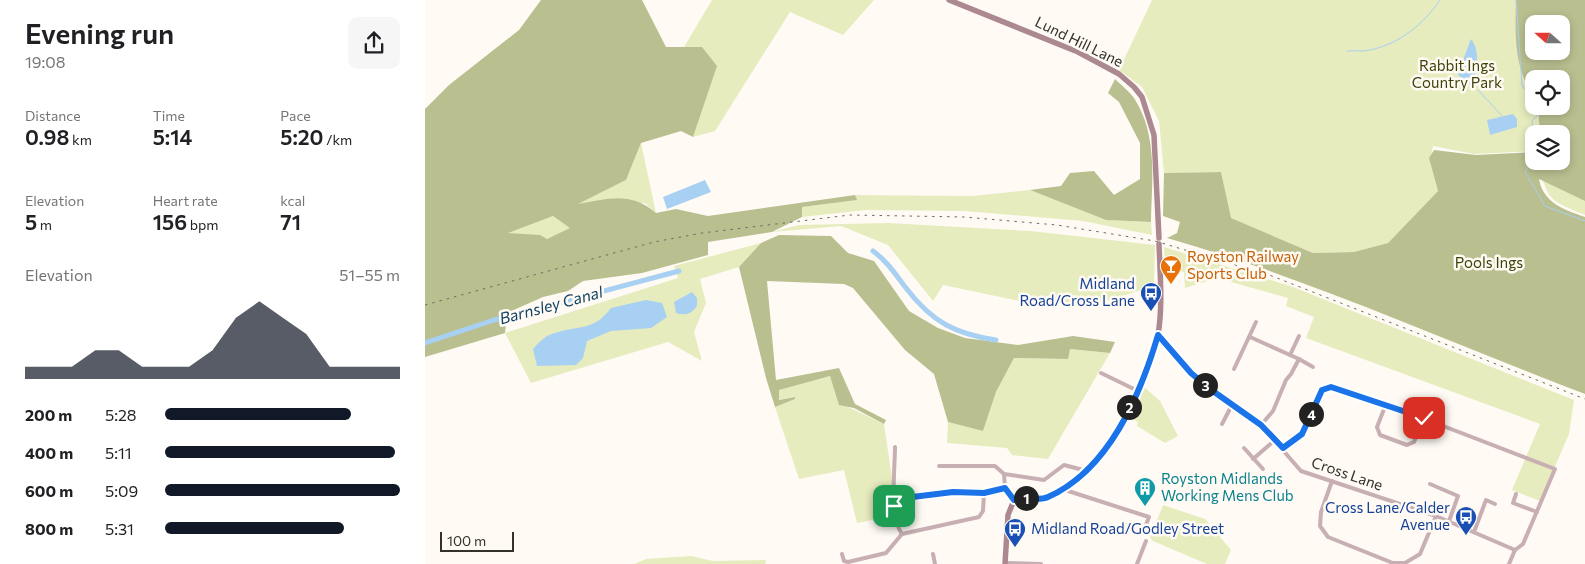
<!DOCTYPE html>
<html lang="en">
<head>
<meta charset="utf-8">
<style>
  :root { --surface:#fff; --page:#f6f6f6; --text:#202124; --muted:#757577; --accent:#111827 }
  body { margin:0; font-family:Commissioner,sans-serif; background:var(--page); color:var(--text); height:100vh; display:flex; flex-direction:column; font-size:19px; white-space:nowrap }
  * { box-sizing:border-box; margin:0 }
  p { font-size:16px; color:var(--muted) }
  .icon { flex:none; width:28px; height:28px; fill:none; stroke:currentColor; stroke-width:2; stroke-linecap:round; stroke-linejoin:round }
  .map { position:relative; flex:1; overflow:hidden }
  .details { display:flex; flex-direction:column; background:var(--surface); width:425px }
  .details>* { flex:none }
  .needle { width:32px; rotate:291deg }
  .controls { position:absolute; left:1100px; top:15px; display:grid; gap:10px }
  .controls a { display:grid; place-items:center; width:45px; height:45px; border-radius:10px; background:var(--surface); box-shadow:0 2px 8px #0003; font-size:25px }
  .scale { position:absolute; left:15px; bottom:12px; width:74px; box-sizing:border-box; padding-left:5px; border:2px solid #34312b; border-top:0; font-size:14px; line-height:18px; white-space:nowrap; color:#34312b; -webkit-text-stroke:4px #fffbf4; paint-order:stroke }
  .pin { position:absolute; display:grid; place-items:center; width:42px; height:42px; color:#fff; margin:-21px; border-radius:10px; box-shadow:0 2px 8px #0006 }
  .km { position:absolute; width:25px; height:25px; margin:-12px; border-radius:50%; background:#222; color:#fff; font-size:14px; line-height:25px; text-align:center }
  .round { display:grid; place-items:center; flex:none; width:52px; height:52px; border-radius:10px; background:var(--page) }
  .summary { display:flex; align-items:center; justify-content:space-between; height:85px; padding:0 25px }
  h1 { font-size:28px; font-weight:600; line-height:38px }
  .figures { display:grid; grid-template-columns:repeat(3,1fr); gap:8px; height:85px; padding:5px 25px }
  .figures div { display:grid; align-content:center }
  .figures b { font-size:21px; font-weight:600 }
  .figures small { font-size:14px; font-weight:400 }
  .figures p { font-size:14px }
  .chart { height:140px; padding:10px 25px }
  .chart p { display:flex; justify-content:space-between }
  .chart svg { width:100%; height:90px; margin-top:5px; fill:var(--accent); opacity:.7 }
  ul { padding:0 25px; list-style:none; font-size:16px }
  li { display:grid; grid-template-columns:80px 60px 1fr; align-items:center; height:38px }
  li i { height:12px; border-radius:6px; background:var(--accent) }
  main { display:flex; flex:1; min-height:0 }
  .map>svg:first-child { display:block }
  .green { fill:#e7ecbe; fill-rule:evenodd }
  .forest { fill:#babf90; fill-rule:evenodd }
  .water { fill:#a7d0f2 }
  .lines { fill:none; stroke-linecap:round; stroke-linejoin:round }
  .stream { stroke:#a7d0f2; stroke-width:1 }
  .canal { stroke:#a7d0f2; stroke-width:5 }
  .minor { stroke:#c7afb4; stroke-width:4 }
  .secondary { stroke:#ac8991; stroke-width:5.5 }
  .rail { stroke:#6d6a64; stroke-width:1; stroke-dasharray:2.5 5; stroke-linecap:butt }
  .route-casing { stroke:#fff; stroke-width:10 }
  .route { stroke:#1a73e8; stroke-width:6 }
  .labels { text-anchor:middle; stroke-width:5; stroke-linejoin:round; paint-order:stroke }
  .street-label { font-size:15px; fill:#34312b; stroke:#fffbf4 }
  .park-label { font-size:15px; fill:#3e4207; stroke:#fffbf4 }
  .food-label { font-size:15px; fill:#c56008; stroke:#fffbf4; text-anchor:start }
  .transit-label { font-size:15px; fill:#164399; stroke:#fffbf4; text-anchor:end }
  .culture-label { font-size:15px; fill:#0d838f; stroke:#fffbf4; text-anchor:start }
  .water-label { font-size:16px; font-style:italic; fill:#124263; stroke:#fffbf4 }
</style>
</head>
<body>
<main>
<section class="details">
<div class="summary"><div><h1>Evening run</h1><p>19:08</p></div><a class="round"><svg class="icon" aria-label="share" viewBox="0 0 24 24"><path d="M12 15V3M7 8l5-5 5 5M5 13v7h14v-7"/></svg></a></div>
<div class="figures">
<div><p>Distance</p><b>0.98<small> km</small></b></div>
<div><p>Time</p><b>5:14</b></div>
<div><p>Pace</p><b>5:20<small> /km</small></b></div>
</div>
<div class="figures">
<div><p>Elevation</p><b>5<small> m</small></b></div>
<div><p>Heart rate</p><b>156<small> bpm</small></b></div>
<div><p>kcal</p><b>71</b></div>
</div>
<div class="chart"><p><span>Elevation</span>51–55 m</p>
<svg viewBox="0 0 160 44" preserveAspectRatio="none"><path d="M0 44V38L10 38L20 38L30 30L40 30L50 38L60 38L70 38L80 30L90 14L100 6L110 14L120 22L130 38L140 38L150 38L160 38V44z"/></svg>
</div>
<ul>
<li><b>200 m</b>5:28<i style="width:79%"></i></li>
<li><b>400 m</b>5:11<i style="width:98%"></i></li>
<li><b>600 m</b>5:09<i style="width:100%"></i></li>
<li><b>800 m</b>5:31<i style="width:76%"></i></li>
</ul>
</section>
<div class="map">
<svg width="1160" height="564" viewBox="0 0 1160 564">
  <rect width="100%" height="100%" fill="#fffbf4"/>
  <!-- green -->
  <g class="green">
    <polygon points="287,0 449,0 418,35 365,12 290,131 268,137 278,104 277,47 259,47"/>
    <path d="M727 0H1160V215C1122 199 1124 201 1112 161H1136V134H1109V151L1049 154 1008 146 1005 161 1013 191 963 243 929 252 888 253 805 218 796 172 739 173 734 121 717 87 694 70ZM1109 24H1136V51H1109ZM1109 79H1136V106H1109Z"/>
    <polygon points="216,143 231,213 220,203 150,205 201,180"/>
    <polygon points="605,190 681,220 726,222 727,235 658,221 539,211 441,210 377,217 377,207 431,200 430,195 547,196"/>
    <polygon points="128,216 146,228 122,239 81,233"/>
    <polygon points="463,223 606,231 730,245 729,286 682,301 613,305 518,285 508,301 463,245 416,226 347,232 374,225"/>
    <polygon points="336,243 314,267 275,279 281,303 269,332 277,361 243,342 106,383 80,333 253,278 249,266"/>
    <polygon points="739,247 868,287 1149,400 1144,434 1115,501 1087,490 1115,424 881,338 889,317 861,306 863,298 792,278 760,288 759,272 740,269"/>
    <polygon points="645,349 685,353 623,459 587,455 582,448 522,443 523,422 558,431 571,392 589,358 642,359"/>
    <polygon points="405,376 419,405 459,424 470,499 450,500 452,519 432,523 419,470 374,479 350,407 370,399 369,397 353,400 353,390"/>
    <polygon points="716,384 735,401 753,436 740,443 712,426 713,422 700,414"/>
    <polygon points="738,505 780,519 806,550 800,564 782,564 728,541 725,538"/>
    <polygon points="266,556 288,561 341,560 340,564 209,564 221,559"/>
  </g>
  <!-- forest -->
  <g class="forest">
    <path d="M116 0H217L241 47H277L292 66 268 137 256 131 216 143 201 180 153 204C183 199 205 191 231 213L251 209 283 216 430 195 432 200 377 207V217L347 232 283 242V255L217 273 158 281 143 291 118 297 82 313 80 333 0 357V109L24 85 94 30ZM128 216 145 228 122 239 115 235 83 233Z"/>
    <path d="M1091 0H1160V201L1114 179C1118 203 1140 210 1160 217V394C1021 341 885 279 742 238L752 233 755 222 738 216 739 173 796 172 806 218 888 253 929 252 963 243 1013 191 1004 158 1009 150 1051 155 1109 152V161H1136V134H1115L1113 106H1136V79H1109V98C1089 67 1090 36 1091 0ZM1109 24H1136V51H1109Z"/>
    <path d="M690 79C696 85 704 91 709 98 733 135 727 180 726 222L681 220 605 190 636 186 645 173 669 171 689 195 715 179V143L694 102 683 93Z"/>
    <polygon points="354,235 406,236 423,253 449,261 484,311 513,328 540,338 593,345 648,336 690,342 685,353 645,349 643,359 589,358 571,392 558,431 523,422 509,374 480,350 428,288 419,284 342,281 351,380 414,368 430,404 461,420 459,424 429,408 414,405 405,376 354,390 354,400 370,397 370,399 350,407 341,378 314,267 336,243"/>
  </g>
  <!-- water -->
  <g class="water">
    <path d="M1046 39C1057 53 1049 69 1050 85L1048 86 1037 82 1033 73Z"/>
    <polygon points="1088,114 1092,119 1092,127 1065,135 1062,120"/>
    <polygon points="280,180 286,192 242,209 238,197"/>
    <path d="M267 292 272 298V306C266 314 261 316 251 313L249 302Z"/>
    <path d="M221 300 237 303 242 317 226 328 186 331 162 341 158 358 151 365 112 366 108 349C114 342 121 335 130 333 154 325 169 331 186 308Z"/>
  </g>
  <g class="lines">
    <!-- stream -->
    <g class="stream">
      <polyline points="1091,0 1097,86 1105,94 1104,102 1112,116 1107,121 1109,144"/>
      <path d="M922 51C929 50 938 52 945 50 974 44 999 24 1015 0"/>
      <polyline points="1053,90 1077,116"/>
      <polyline points="1109,145 1104,156 1108,161 1100,172 1120,206 1160,221"/>
    </g>
    <!-- canal -->
    <g class="canal">
      <path d="M448 251C462 261 471 275 481 288 507 322 530 334 571 340"/>
      <polyline points="0,343 66,321 254,271"/>
    </g>
    <!-- minor -->
    <g class="minor">
      <polyline points="733,335 766,373 785,389 836,425 876,471 1011,516 1090,550"/>
      <polyline points="825,337 865,355"/>
      <polyline points="874,359 888,367"/>
      <polyline points="809,369 831,322"/>
      <polyline points="676,373 713,391"/>
      <polyline points="961,404 952,427 955,435 982,445 989,442 999,418"/>
      <polyline points="797,424 807,405"/>
      <polyline points="836,425 848,411 861,380 866,374 874,359 865,355 874,336"/>
      <path d="M470 447C470 469 464 517 477 534L554 517 558 511 559 493"/>
      <polyline points="819,448 838,469"/>
      <polyline points="858,448 877,434 897,390 906,387 961,404 1130,469 1098,544 1090,550"/>
      <polyline points="828,459 850,440"/>
      <polyline points="514,466 570,466 579,474 580,488"/>
      <polyline points="579,474 619,480 639,465 662,471"/>
      <polyline points="907,481 896,512 895,526 903,537 968,563 980,563 995,554 1011,516"/>
      <polyline points="1005,484 1033,496 1024,521"/>
      <polyline points="637,489 724,517 719,530"/>
      <polyline points="1091,494 1088,503 1112,512"/>
      <polyline points="471,499 528,491 559,493 580,488 589,500"/>
      <polyline points="1049,532 1061,500 1070,504"/>
      <polyline points="417,554 419,561 423,562 461,553 477,534"/>
      <polyline points="508,554 510,564"/>
      <polyline points="580,563 616,564"/>
      <polyline points="712,564 721,541"/>
      <polyline points="1084,564 1090,550"/>
    </g>
    <!-- secondary -->
    <g class="secondary">
      <polyline points="524,0 653,52 694,74 709,87 717,97 729,135 734,238"/>
      <path d="M580 564 583 515 589 500C597 497 603 499 612 499 622 499 634 492 643 486 682 462 724 381 733 335 738 305 735 274 734 244"/>
    </g>
    <!-- rail -->
    <polyline class="rail" points="0,305 229,242 277,233 425,215 539,217 632,225 730,241 847,276 1160,399"/>
  </g>
  <g class="lines">
    <!-- route casing -->
    <g class="route-casing">
      <path id="route" d="M469 506 471 499 528 492 559 493 580 488 589 500C600 495 612 502 623 497 684 470 715 396 733 335L766 373 785 389 836 425 858 448 877 434 897 390 906 387 999 418"/>
    </g>
    <!-- route -->
    <use href="#route" class="route"/>
  </g>
  <!-- icons -->
  <defs>
    <g id="bar-pin" transform="scale(1.125)"><path d="M0 17L-7.5 6A9.5 9.5 0 1 1 7.5 6Z" fill="#e8710a" stroke="#fffbf4"/><path d="M-6-5H6L.8 .8V4.5H3.5V6h-7V4.5H-.8V.8Z" fill="#fff"/></g>
    <g id="bus-pin" transform="scale(1.125)"><path d="M0 17L-7.5 6A9.5 9.5 0 1 1 7.5 6Z" fill="#1a4fb4" stroke="#fffbf4"/><path d="M-5-6H5V4H4V6H2V4H-2V6H-4V4H-5ZM-3.5-4V0h7V-4ZM-3.5 1.2v1.5H-2V1.2ZM2 1.2v1.5H3.5V1.2Z" fill="#fff"/></g>
    <g id="building-pin" transform="scale(1.125)"><path d="M0 17L-7.5 6A9.5 9.5 0 1 1 7.5 6Z" fill="#0f9aa8" stroke="#fffbf4"/><path d="M-4-6H4V6H1V3H-1V6H-4ZM-2.5-4.3h1.7v1.8h-1.7ZM.8-4.3h1.7v1.8H.8ZM-2.5-1h1.7V.8h-1.7ZM.8-1h1.7V.8H.8Z" fill="#fff"/></g>
  </defs>
  <g fill-rule="evenodd">
    <use href="#bar-pin" x="746" y="266"/>
    <use href="#bus-pin" x="726" y="293"/>
    <use href="#building-pin" x="720" y="488"/>
    <use href="#bus-pin" x="1041" y="517"/>
    <use href="#bus-pin" x="590" y="529"/>
  </g>
  <g class="labels">
    <!-- street labels -->
    <g class="street-label">
      <text transform="translate(654 42) rotate(26)" y="5">Lund Hill Lane</text>
      <text transform="translate(922 474) rotate(19)" y="5">Cross Lane</text>
    </g>
    <!-- park labels -->
    <g class="park-label">
      <text x="1032" y="71">Rabbit Ings<tspan x="1032" dy="17">Country Park</tspan></text>
      <text x="1064" y="268">Pools Ings</text>
    </g>
    <!-- food labels -->
    <g class="food-label">
      <text x="762" y="262">Royston Railway<tspan x="762" dy="17">Sports Club</tspan></text>
    </g>
    <!-- transit labels -->
    <g class="transit-label">
      <text x="710" y="289">Midland<tspan x="710" dy="17">Road/Cross Lane</tspan></text>
      <text x="1025" y="513">Cross Lane/Calder<tspan x="1025" dy="17">Avenue</tspan></text>
      <text x="606" y="534" text-anchor="start">Midland Road/Godley Street</text>
    </g>
    <!-- culture labels -->
    <g class="culture-label">
      <text x="736" y="484">Royston Midlands<tspan x="736" dy="17">Working Mens Club</tspan></text>
    </g>
    <!-- water labels -->
    <g class="water-label">
      <text transform="translate(126 305) rotate(-15)" y="6">Barnsley Canal</text>
    </g>
  </g>
</svg>
<div class="controls">
<a><svg class="needle" viewBox="-14 -14 28 28"><path d="M0-13l5 13h-10z" fill="#e53935"/><path d="M0 13l5-13h-10z" fill="#757577"/></svg></a>
<a><svg class="icon" aria-label="locate" viewBox="0 0 24 24"><circle cx="12" cy="12" r="6"/><path d="M12 2v4M12 18v4M2 12h4M18 12h4"/></svg></a>
<a><svg class="icon" aria-label="layers" viewBox="0 0 24 24"><path d="M12 4l9 5-9 5-9-5zM3 14l9 5 9-5"/></svg></a>
</div>
<div class="scale">100 m</div>
<div class="pin" style="left:469px;top:506px;background:#1e9e55"><svg class="icon" aria-label="arrive" viewBox="0 0 24 24"><path d="M6 21V4h12l-3 4 3 4H6"/></svg></div>
<div class="pin" style="left:999px;top:418px;background:#d93025"><svg class="icon" aria-label="check" viewBox="0 0 24 24"><path d="M5 12l5 5 9-10"/></svg></div>
<b class="km" style="left:601px;top:498px">1</b>
<b class="km" style="left:704px;top:407px">2</b>
<b class="km" style="left:780px;top:385px">3</b>
<b class="km" style="left:886px;top:414px">4</b>
</div>
</main>
</body>
</html>
